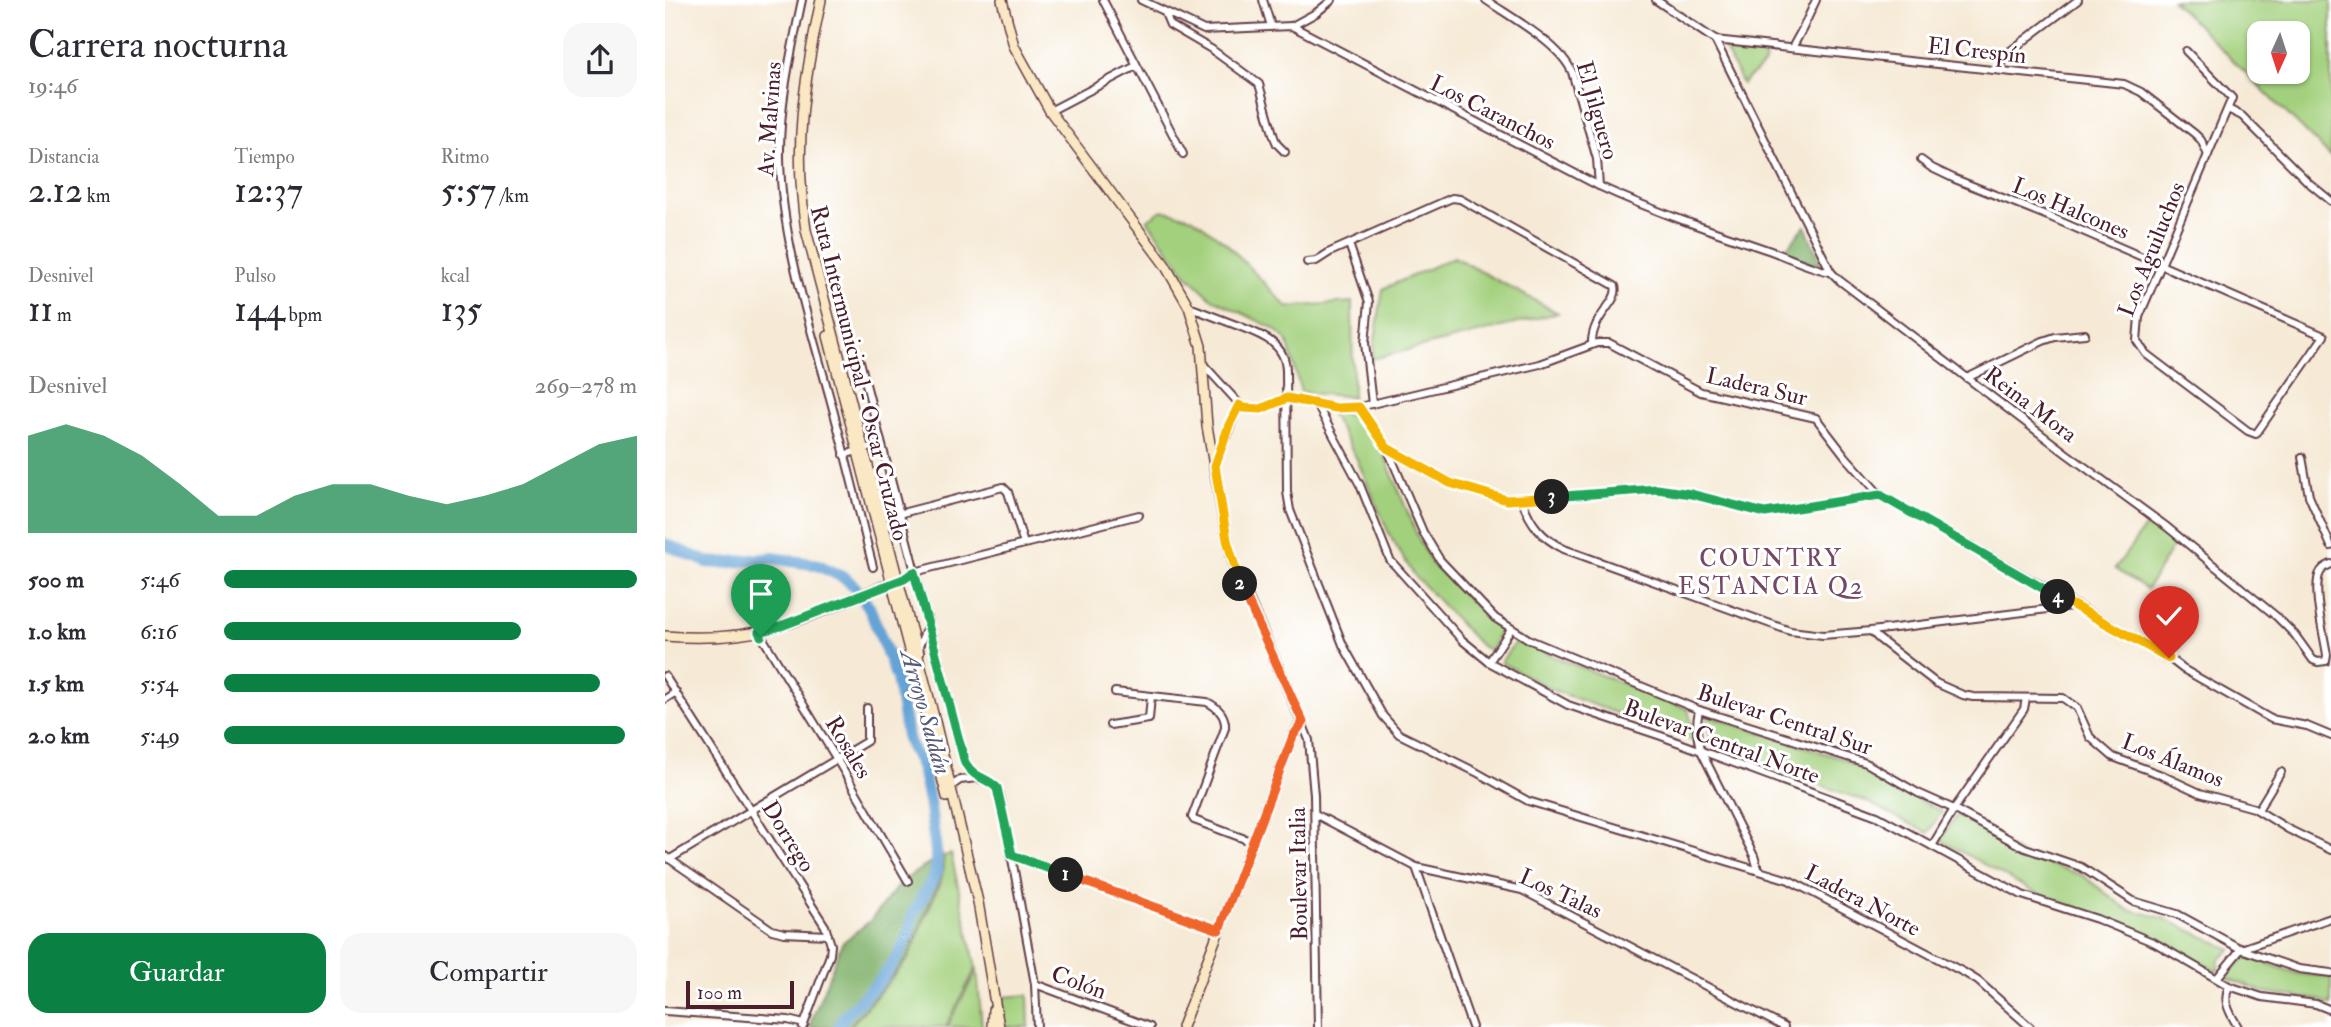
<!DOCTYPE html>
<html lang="es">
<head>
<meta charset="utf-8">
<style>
  :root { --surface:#fff; --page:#f7f7f7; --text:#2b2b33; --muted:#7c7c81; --accent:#0b8043 }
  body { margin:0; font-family:"IM FELL Double Pica",serif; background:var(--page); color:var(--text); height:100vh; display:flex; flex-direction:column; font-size:26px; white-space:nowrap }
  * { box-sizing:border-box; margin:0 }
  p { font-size:23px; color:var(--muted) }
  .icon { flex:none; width:38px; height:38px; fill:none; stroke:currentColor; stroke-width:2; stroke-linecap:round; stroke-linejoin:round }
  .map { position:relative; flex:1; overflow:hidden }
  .details { display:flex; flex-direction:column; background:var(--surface); width:665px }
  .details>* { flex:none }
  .needle { width:46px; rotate:183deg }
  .fabs { position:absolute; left:1582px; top:21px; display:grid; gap:14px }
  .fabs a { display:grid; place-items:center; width:63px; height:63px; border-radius:14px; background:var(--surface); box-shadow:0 2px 5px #0004; font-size:35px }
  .scale { position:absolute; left:21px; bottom:18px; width:108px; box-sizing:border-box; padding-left:7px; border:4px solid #4a1f2b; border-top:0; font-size:19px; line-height:24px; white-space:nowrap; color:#4a1f2b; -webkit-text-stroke:5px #fff; paint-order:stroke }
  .pin { position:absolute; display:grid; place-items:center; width:60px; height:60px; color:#fff; margin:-72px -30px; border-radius:50% 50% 50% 0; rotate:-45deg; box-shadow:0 0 7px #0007 }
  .pin .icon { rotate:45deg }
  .km { position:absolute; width:35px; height:35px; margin:-18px; border-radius:50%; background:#222; color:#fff; font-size:19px; line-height:35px; text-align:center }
  .round { display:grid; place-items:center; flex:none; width:74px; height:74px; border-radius:21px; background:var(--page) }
  .headline { display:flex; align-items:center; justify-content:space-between; height:119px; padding:0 28px }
  h1 { font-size:38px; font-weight:600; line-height:52px }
  .stats { display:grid; grid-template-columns:repeat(3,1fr); gap:10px; height:119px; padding:7px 28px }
  .stats div { display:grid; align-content:center }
  .stats b { font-size:35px; font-weight:600 }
  .stats small { font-size:19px; font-weight:400 }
  .stats p { font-size:19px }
  .chart { height:196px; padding:14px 28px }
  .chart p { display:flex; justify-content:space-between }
  .chart svg { width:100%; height:126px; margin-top:7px; fill:var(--accent); opacity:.7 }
  .cta { display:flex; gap:14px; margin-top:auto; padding:14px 28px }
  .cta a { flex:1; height:80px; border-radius:21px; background:var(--accent); color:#fff; font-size:28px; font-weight:600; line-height:80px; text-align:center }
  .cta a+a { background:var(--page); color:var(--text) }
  ul { padding:0 28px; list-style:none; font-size:23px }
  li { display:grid; grid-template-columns:112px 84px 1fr; align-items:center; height:52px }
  li i { height:18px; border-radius:9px; background:var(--accent) }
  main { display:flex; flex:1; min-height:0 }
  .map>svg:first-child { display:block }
  .green { fill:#a3d07d; stroke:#767854; stroke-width:2; fill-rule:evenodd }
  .forest { fill:#82b26c; stroke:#66684c; stroke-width:2 }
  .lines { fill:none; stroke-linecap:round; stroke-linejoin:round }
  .river { stroke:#64a3d6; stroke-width:12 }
  .street-casing { stroke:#643d45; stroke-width:10 }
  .secondary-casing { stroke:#643d45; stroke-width:12 }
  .street { stroke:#fff; stroke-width:6 }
  .secondary { stroke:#fae7c3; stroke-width:9 }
  .split-1-casing { stroke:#fff; stroke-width:14 }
  .split-2-casing { stroke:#fff; stroke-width:14 }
  .split-3-casing { stroke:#fff; stroke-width:14 }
  .split-4-casing { stroke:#fff; stroke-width:14 }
  .split-5-casing { stroke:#fff; stroke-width:14 }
  .split-1 { stroke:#22a559; stroke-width:9 }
  .split-2 { stroke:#f0652b; stroke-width:9 }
  .split-3 { stroke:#f5b400; stroke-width:9 }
  .split-4 { stroke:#22a559; stroke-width:9 }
  .split-5 { stroke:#f5b400; stroke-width:9 }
  .labels { text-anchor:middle; stroke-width:6; stroke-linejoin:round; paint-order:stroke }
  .street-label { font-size:23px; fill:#4a1f2b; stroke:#fff }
  .neighbourhood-label { font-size:24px; letter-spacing:2px; fill:#744964; stroke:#fff }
  .water-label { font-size:24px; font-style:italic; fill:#565a78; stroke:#fff }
</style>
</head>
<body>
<main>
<section class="details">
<div class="headline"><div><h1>Carrera nocturna</h1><p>19:46</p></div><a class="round"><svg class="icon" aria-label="share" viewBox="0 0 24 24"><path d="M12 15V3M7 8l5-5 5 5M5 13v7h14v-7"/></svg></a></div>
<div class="stats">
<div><p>Distancia</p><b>2.12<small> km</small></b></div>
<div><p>Tiempo</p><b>12:37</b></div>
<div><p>Ritmo</p><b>5:57<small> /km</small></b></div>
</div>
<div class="stats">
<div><p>Desnivel</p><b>11<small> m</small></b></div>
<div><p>Pulso</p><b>144<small> bpm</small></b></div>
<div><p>kcal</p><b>135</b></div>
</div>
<div class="chart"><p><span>Desnivel</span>269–278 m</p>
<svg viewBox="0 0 160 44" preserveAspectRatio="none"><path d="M0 44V10L10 6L20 10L30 17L40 27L50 38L60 38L70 31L80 27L90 27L100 31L110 34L120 31L130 27L140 20L150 13L160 10V44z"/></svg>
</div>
<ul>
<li><b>500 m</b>5:46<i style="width:100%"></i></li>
<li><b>1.0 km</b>6:16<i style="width:72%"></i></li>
<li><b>1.5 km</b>5:54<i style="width:91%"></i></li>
<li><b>2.0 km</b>5:49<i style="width:97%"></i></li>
</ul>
<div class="cta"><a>Guardar</a><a>Compartir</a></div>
</section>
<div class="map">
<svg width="1666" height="1027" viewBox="0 0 1666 1027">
  <rect width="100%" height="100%" fill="#fff"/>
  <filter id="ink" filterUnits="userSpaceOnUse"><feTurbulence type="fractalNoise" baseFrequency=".0143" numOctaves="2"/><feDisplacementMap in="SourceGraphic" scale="14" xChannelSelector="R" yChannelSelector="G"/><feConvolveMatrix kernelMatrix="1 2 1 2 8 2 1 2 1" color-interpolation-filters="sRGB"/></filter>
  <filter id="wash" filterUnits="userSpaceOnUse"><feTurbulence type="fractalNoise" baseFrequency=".00686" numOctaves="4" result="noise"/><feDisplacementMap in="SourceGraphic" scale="28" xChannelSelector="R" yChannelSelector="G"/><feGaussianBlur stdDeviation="1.57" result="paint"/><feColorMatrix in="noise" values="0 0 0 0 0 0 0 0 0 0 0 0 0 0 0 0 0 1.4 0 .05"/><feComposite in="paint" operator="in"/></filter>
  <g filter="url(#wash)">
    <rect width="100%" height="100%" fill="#f6ead6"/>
    <!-- green -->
    <g class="green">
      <path d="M1507 0H1666V157ZM1594 33H1633V72H1594Z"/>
      <polygon points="1058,45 1101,49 1100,63 1077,84"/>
      <polygon points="497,210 528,218 561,243 622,307 687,302 688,397 636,392 622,340 608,328 546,298 521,274 482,220"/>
      <polygon points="789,257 893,313 707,359 718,289"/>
      <polygon points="664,410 679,415 693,415 716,447 752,535 766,563 835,630 826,651 815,645 749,575 725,536 691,457"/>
      <polygon points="1485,520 1511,541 1482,589 1450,569"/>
      <polygon points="853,638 890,657 1023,709 1031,742 885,689 836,662"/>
      <polygon points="1041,715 1181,760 1277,812 1263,833 1198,800 1047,747"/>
      <polygon points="1292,815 1359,856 1417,875 1462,909 1498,918 1566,949 1554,960 1553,972 1489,938 1367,891 1275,840"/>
      <polygon points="286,854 311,968 281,1027 185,1027 243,959 277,878 279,856"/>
      <polygon points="1581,956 1633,974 1666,977 1666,1005 1655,1000 1599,992 1561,977"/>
      <polygon points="312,970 317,1027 282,1027"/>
      <polygon points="363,995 364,1027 339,1027 338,997"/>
    </g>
    <!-- forest -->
    <g class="forest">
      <polygon points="1140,226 1155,261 1151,265 1118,252"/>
      <polygon points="277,854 275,878 242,958 184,1027 144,1027 177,943 205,921 235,883"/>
    </g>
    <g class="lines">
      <!-- river -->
      <polyline class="river" points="0,544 42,562 56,563 108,558 153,565 180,578 189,586 204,607 232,678 243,741 257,768 264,801 271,851 271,873 248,914 243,936 232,957 216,979 179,1017 174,1027"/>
    </g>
  </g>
  <g filter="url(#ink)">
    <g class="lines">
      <!-- street casing -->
      <g class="street-casing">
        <g id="street">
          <path d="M137 0C126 52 114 105 115 158 116 237 145 325 166 402 181 457 194 512 208 567"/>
          <polyline points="438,0 518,154"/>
          <path d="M476 0 539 30 627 26 934 186C988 211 1044 230 1100 249 1122 256 1143 268 1166 272"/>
          <polyline points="598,0 606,26"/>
          <path d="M821 0C847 18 895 44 907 72L932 159 934 186"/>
          <polyline points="991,0 1050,40 1459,84 1476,92 1530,134 1536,140 1543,155"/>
          <polyline points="500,13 505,25 546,49 594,84 609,137 612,144 620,152"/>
          <polyline points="627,26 651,13 667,0"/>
          <path d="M1050 40 1166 272 1174 280 1402 454 1502 527 1612 617 1630 635 1648 660 1653 662 1661 661 1662 655C1659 634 1648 595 1654 575 1656 569 1660 567 1666 564"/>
          <polyline points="1127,48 1138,28 1151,0"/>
          <polyline points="1333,69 1340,55 1413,0"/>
          <polyline points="1563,109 1577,116 1643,182 1666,201"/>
          <polyline points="385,111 471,66"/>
          <polyline points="1256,160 1267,168 1290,179 1383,216 1659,336 1591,434 1583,431 1481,354 1472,341 1474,317 1567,98 1521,51"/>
          <polyline points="684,244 704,302 700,343 707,404"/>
          <path d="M642 262 651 261 665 252 787 198 795 199 950 286C955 302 926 316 927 344"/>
          <path d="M524 307C540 313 555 319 571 325 594 334 621 342 621 371L622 492 625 510 678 645 718 716 734 734 811 772 863 801 1124 880 1300 973 1313 981 1365 1027"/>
          <polyline points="195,361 300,763 312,778 327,783 335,794 370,984 372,1027"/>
          <polyline points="538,364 578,408 596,409 622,398 671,408 694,407 875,364 932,343 944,343 1036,392 1151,418 1181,457 1215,495 1500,655 1518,669 1606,719 1642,726 1666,736"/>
          <polyline points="1302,378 1378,341 1390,337 1420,334"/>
          <polyline points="651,403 695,485 725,560 797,640 824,662 903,705 996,736 1212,816 1357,895 1432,919 1490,943 1564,986 1597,997 1651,1004 1666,1010"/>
          <polyline points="694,407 722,448 758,532 775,560 830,618 865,640 1034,710 1201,763 1253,793 1289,809 1360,848 1416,867 1468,901 1512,914 1576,949 1634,969 1666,973"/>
          <path d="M722 448C764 473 808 498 857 500L992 489 1041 497 1099 513 1215 495"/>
          <polyline points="179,455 215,444"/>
          <polyline points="1637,457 1644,496 1666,546"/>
          <polyline points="550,464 574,405"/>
          <path d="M857 500C865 524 877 538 899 549L1125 631 1158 635 1206 631 1407 606"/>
          <polyline points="233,514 338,487 343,492 359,544"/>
          <polyline points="233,580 239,579 257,570 474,515"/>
          <polyline points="1206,631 1214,639 1271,683 1298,695 1308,697 1398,698 1412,708 1425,737 1448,757 1494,774 1535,793 1589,808 1623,829 1666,850"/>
          <polyline points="94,632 171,758 243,881"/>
          <polyline points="255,653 254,646 263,625"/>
          <polyline points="824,662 846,629"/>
          <polyline points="0,676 160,926 166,945 165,955 138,1027"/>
          <path d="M450 692 542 702C552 707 561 715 560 728L527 817 529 820 588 842"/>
          <polyline points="0,699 11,692"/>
          <path d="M1034 710C1031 724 1031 737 1036 751L1089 856 1093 869"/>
          <polyline points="637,722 644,740 649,795 653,1027"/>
          <polyline points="445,725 484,719 486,696"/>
          <polyline points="285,787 295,780 312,778"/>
          <polyline points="1593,810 1616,772"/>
          <polyline points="650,814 751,867 857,890 1119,1027"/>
          <polyline points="1267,846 1289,809 1359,709 1361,698"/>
          <polyline points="347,855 554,930"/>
          <polyline points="0,856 107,930 119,933 163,935"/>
          <polyline points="5,859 202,741 202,708"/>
          <polyline points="751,867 807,1027"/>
          <polyline points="1552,978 1576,949 1666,918"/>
          <polyline points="370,984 485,1027"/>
          <path d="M1564 986C1557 1002 1565 1013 1573 1027"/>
          <polyline points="0,1011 123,1020 139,1024"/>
        </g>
      </g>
      <!-- secondary casing -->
      <g class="secondary-casing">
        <g id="secondary">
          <path d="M156 0C139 81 128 147 141 230L269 717 313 902 334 1027"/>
          <polyline points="337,0 349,46 385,111 500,265 524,307 536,346 542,426 562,540 569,566 637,722 628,736 517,1027"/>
          <polyline points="163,336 282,797"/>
          <path d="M0 636C37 639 77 637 113 627 151 616 193 596 230 581"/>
          <polyline points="327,1027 328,1010"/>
        </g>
      </g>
      <!-- street -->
      <use href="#street" class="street"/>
      <!-- secondary -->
      <use href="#secondary" class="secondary"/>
    </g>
  </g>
  <g class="lines" filter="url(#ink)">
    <!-- split-1 casing -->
    <g class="split-1-casing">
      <path id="split-1" d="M96 636 94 632 116 626 239 579 249 572 300 763C311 780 320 776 332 788L347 855 401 875"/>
    </g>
    <!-- split-2 casing -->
    <g class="split-2-casing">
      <polyline id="split-2" points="401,875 554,930 628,736 638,722 575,584"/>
    </g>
    <!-- split-3 casing -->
    <g class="split-3-casing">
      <polyline id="split-3" points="575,584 562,540 550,466 564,425 574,405 578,408 596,409 622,398 671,408 694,407 722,448 785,483 842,500 887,497"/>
    </g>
    <!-- split-4 casing -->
    <g class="split-4-casing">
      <polyline id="split-4" points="887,497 992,489 1026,494 1100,513 1215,495 1393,597"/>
    </g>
    <!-- split-5 casing -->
    <g class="split-5-casing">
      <polyline id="split-5" points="1393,597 1504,658"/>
    </g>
    <!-- split-1 -->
    <use href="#split-1" class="split-1"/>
    <!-- split-2 -->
    <use href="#split-2" class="split-2"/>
    <!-- split-3 -->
    <use href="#split-3" class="split-3"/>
    <!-- split-4 -->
    <use href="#split-4" class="split-4"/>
    <!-- split-5 -->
    <use href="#split-5" class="split-5"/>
  </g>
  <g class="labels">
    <!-- street labels -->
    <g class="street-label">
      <text transform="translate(1312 50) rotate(6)" y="8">El Crespín</text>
      <text transform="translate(933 110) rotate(74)" y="8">El Jilguero</text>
      <text transform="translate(828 112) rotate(27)" y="8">Los Caranchos</text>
      <text transform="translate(104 119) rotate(-86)" y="8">Av. Malvinas</text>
      <text transform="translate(1406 208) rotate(23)" y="8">Los Halcones</text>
      <text transform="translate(1486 249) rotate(-68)" y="8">Los Aguiluchos</text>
      <text transform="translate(195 373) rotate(76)" y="8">Ruta Intermunicipal - Oscar Cruzado</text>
      <text transform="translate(1092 386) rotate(13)" y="8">Ladera Sur</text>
      <text transform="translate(1366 404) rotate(37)" y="8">Reina Mora</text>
      <text transform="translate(1120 719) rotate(18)" y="8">Bulevar Central Sur</text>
      <text transform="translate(1057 741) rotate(20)" y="8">Bulevar Central Norte</text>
      <text transform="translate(184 747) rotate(59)" y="8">Rosales</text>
      <text transform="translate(1508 760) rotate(22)" y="8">Los Álamos</text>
      <text transform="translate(124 836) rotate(58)" y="8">Dorrego</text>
      <text transform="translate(633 874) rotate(-91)" y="8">Boulevar Italia</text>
      <text transform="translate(896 893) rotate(25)" y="8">Los Talas</text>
      <text transform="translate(1198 900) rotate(28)" y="8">Ladera Norte</text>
      <text transform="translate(414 982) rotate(20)" y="8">Colón</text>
    </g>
    <!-- neighbourhood labels -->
    <g class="neighbourhood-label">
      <text x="1106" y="566">COUNTRY<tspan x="1106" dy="28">ESTANCIA Q2</tspan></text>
    </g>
    <!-- water labels -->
    <g class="water-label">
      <text transform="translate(261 712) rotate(74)" y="8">Arroyo Saldán</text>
    </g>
  </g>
</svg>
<div class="fabs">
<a><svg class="needle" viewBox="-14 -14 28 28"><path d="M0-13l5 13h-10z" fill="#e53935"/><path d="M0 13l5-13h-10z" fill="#7c7c81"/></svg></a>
</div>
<div class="scale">100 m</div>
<div class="pin" style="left:96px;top:636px;background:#1e9e55"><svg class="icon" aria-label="arrive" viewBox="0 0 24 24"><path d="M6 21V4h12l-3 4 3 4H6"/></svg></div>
<div class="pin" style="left:1504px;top:658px;background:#d93025"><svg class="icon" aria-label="check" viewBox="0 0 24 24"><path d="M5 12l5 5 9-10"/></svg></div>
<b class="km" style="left:401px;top:875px">1</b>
<b class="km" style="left:575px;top:584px">2</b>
<b class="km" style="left:887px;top:497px">3</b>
<b class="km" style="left:1393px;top:597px">4</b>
</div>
</main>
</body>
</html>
